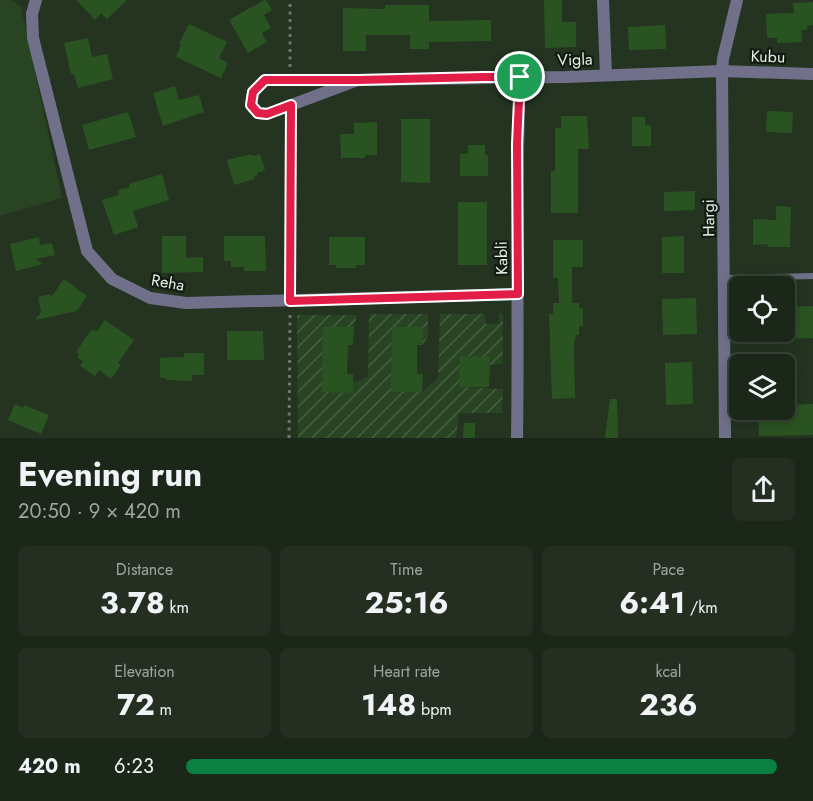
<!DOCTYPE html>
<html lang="en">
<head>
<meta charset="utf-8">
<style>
  :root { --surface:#1b2719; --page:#242f22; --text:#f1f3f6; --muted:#a0a5a2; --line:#394438; --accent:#0b8043 }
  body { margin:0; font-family:Jost,sans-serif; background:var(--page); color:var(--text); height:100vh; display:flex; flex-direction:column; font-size:22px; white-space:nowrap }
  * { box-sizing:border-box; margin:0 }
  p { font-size:20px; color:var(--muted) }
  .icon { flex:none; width:33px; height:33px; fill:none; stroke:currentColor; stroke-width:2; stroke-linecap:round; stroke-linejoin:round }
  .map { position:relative; height:438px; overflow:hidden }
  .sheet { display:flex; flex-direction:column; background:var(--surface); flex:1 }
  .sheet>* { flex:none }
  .buttons { position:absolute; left:729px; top:276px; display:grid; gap:12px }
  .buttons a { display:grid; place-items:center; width:66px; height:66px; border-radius:9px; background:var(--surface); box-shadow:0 3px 15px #0003,0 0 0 2px var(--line); font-size:30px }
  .pin { position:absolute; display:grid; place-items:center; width:51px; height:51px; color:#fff; margin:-26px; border:3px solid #fff; border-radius:50%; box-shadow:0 2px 6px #0007 }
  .round { display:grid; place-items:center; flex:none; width:63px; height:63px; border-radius:9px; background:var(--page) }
  .head { display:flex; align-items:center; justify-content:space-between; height:102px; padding:0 18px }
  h1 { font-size:33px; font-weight:700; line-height:45px }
  .figures { display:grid; grid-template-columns:repeat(3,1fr); gap:9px; height:102px; padding:6px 18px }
  .figures div { display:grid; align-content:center; border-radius:9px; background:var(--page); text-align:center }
  .figures b { font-size:30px; font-weight:700 }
  .figures small { font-size:16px; font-weight:400 }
  .figures p { font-size:16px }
  ul { padding:0 18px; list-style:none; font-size:20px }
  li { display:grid; grid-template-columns:96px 72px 1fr; align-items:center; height:45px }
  li i { height:15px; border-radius:8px; background:var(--accent) }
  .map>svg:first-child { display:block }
  .grass { fill:#284423 }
  .garden { fill:url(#garden-furrows) }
  .building { fill:#2a5322 }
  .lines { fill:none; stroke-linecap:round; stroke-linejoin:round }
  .path { stroke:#6a7868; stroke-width:3; stroke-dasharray:3 4.5; stroke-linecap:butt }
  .service { stroke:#71708a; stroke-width:6 }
  .minor { stroke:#71708a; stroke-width:12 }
  .route-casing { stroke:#fff; stroke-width:12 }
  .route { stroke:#e11d48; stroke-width:8 }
  .labels { text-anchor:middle; stroke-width:4.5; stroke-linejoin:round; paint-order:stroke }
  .street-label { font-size:16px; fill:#e6f0e4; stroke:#121a11 }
</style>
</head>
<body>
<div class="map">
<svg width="813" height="438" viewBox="0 0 813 438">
  <defs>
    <pattern id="garden-furrows" width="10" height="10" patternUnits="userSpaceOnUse" patternTransform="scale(1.5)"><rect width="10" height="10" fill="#284423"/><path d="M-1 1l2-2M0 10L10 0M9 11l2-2" fill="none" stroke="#475f43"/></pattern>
  </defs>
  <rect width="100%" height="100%" fill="#243421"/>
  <!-- grass -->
  <polygon class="grass" points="0,0 11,0 21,7 62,198 0,216"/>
  <!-- garden -->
  <polygon class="garden" points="499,313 503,314 503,364 490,365 490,357 461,356 460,387 503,389 502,413 459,413 456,438 298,438 297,315 357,315 354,327 324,327 353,392 353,383 368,376 369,314 428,314 428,335 423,345 423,327 392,327 392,392 422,392 438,378 440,314 485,314 486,324 499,324"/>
  <!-- building -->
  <g class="building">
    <polygon points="76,0 127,0 107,19 101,13 95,20"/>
    <polygon points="264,0 266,0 272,10 264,15 271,28 262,33 267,42 248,53 229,20"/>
    <polygon points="544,0 562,0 562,22 576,22 576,47 545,48"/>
    <polygon points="813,2 813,25 807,26 807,30 801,30 802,42 777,43 777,38 767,38 766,14 794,13 793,3"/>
    <polygon points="385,5 429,5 429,21 491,20 491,41 429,42 429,49 410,49 410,35 366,35 366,51 343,51 343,8 385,9"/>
    <polygon points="189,24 227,42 219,58 228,63 221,78 176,57 181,45 179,44"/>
    <polygon points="665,25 666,49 629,50 628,27"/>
    <polygon points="88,38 92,57 107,54 113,79 78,88 74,74 71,74 64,43"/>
    <polygon points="175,86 179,100 199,95 204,112 163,126 153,93"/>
    <polygon points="767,111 793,112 792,133 766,132"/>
    <polygon points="128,112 136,137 89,150 82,125"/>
    <polygon points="561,116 587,116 589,149 578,149 578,213 551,213 551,171 555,171 555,128 561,128"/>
    <polygon points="632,117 645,117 645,125 651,126 651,146 632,146"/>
    <polygon points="401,119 430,119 430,183 401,182"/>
    <polygon points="377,122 377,155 365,155 365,158 341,158 340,134 354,134 354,123"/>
    <polygon points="468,145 485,145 485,155 488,155 488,176 460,176 460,154 468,154"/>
    <polygon points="251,154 252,156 260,154 265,170 257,173 258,175 254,176 255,179 234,185 227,160"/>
    <polygon points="162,174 169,200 133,211 138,227 114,235 102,200 119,195 118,190 130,187 129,184"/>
    <polygon points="695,191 695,210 664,211 664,192"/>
    <rect x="458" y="202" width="29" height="63"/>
    <polygon points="776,206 791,207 790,247 767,247 768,244 753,245 753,219 776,220"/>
    <polygon points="162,236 186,236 186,258 203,257 203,272 162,273"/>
    <polygon points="224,236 265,236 266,271 244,271 244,267 231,267 231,261 224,261"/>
    <polygon points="684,236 684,273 662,273 662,237"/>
    <polygon points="39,237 40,245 52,243 55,255 36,259 43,264 16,271 10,244"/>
    <polygon points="329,237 365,237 365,265 356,265 356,268 336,268 336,265 329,265"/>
    <polygon points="553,240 583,240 583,267 572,267 572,303 579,303 579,308 583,308 583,326 579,326 579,335 576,335 574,344 575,398 552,399 549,314 553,314 553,303 559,303 558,278 553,278"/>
    <polygon points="64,279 87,296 77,311 35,320 41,312 38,297 50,294 51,297"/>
    <polygon points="696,298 697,334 663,335 662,299"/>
    <polygon points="784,306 813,306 813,338 784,339"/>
    <polygon points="105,320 134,340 118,363 121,365 111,379 99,370 95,376 80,366 83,361 77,357 79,354 76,352 91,330 97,331"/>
    <polygon points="323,327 354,327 353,345 348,345 347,374 353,374 353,393 322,392"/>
    <polygon points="392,327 423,327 423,345 417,345 417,374 423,374 422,392 391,392"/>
    <polygon points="227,331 263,331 264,360 227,360"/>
    <polygon points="184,353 204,353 204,375 192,375 192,381 166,380 166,378 160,378 160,358 184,357"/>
    <polygon points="460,356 490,357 489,387 459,387"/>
    <polygon points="692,362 693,404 666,405 665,363"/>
    <polygon points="610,399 617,399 618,438 605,438"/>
    <polygon points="15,404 23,408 24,405 49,415 41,434 8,420"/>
    <polygon points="813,404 813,435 759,436 758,410 784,410 784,405"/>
    <polygon points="464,423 475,423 475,438 463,438"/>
  </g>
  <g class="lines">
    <!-- path -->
    <g class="path">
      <polyline points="290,67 290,0"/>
      <polyline points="290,289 291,119"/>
      <polyline points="289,438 290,314"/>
    </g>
    <!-- service -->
    <g class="service">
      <polyline points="725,278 813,276"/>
      <polyline points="725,362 737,361"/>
    </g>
    <!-- minor -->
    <g class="minor">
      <polyline points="36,0 32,14 33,38 87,251 112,279 150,298 186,303 518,294"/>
      <polyline points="603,0 606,75"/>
      <polyline points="358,80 265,80 253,92 251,105 258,113 267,114 358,80 566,77 722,71 813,74"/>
      <path d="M517 438C519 318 515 197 520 77"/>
      <polyline points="725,438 722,71 723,59 737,0"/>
    </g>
  </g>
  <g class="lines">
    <!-- route casing -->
    <g class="route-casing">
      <polygon id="route" points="483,77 520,77 517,144 518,294 290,301 291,105 267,114 258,113 251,105 253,92 265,80 358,80"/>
    </g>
    <!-- route -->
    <use href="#route" class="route"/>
  </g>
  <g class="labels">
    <!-- street labels -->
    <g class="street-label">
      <text transform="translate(768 56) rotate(2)" y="6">Kubu</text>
      <text transform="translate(575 59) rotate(-2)" y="6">Vigla</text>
      <text transform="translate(708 218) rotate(-91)" y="6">Hargi</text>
      <text transform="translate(501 258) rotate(-91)" y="6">Kabli</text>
      <text transform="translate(168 282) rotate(10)" y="6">Reha</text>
    </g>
  </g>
</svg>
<div class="buttons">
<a><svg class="icon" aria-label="locate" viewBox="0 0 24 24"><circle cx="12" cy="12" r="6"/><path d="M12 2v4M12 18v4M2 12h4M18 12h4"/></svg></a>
<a><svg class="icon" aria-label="layers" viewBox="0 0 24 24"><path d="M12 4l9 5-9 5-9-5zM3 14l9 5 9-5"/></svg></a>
</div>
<div class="pin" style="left:520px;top:77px;background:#1e9e55"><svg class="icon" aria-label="arrive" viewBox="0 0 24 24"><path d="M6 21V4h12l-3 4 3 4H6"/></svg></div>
</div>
<section class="sheet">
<div class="head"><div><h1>Evening run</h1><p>20:50 · 9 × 420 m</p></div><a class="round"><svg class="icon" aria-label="share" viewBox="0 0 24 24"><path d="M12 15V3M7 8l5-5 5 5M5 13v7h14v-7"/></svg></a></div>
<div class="figures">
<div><p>Distance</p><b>3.78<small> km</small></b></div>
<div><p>Time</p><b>25:16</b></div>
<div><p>Pace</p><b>6:41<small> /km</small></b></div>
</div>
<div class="figures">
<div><p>Elevation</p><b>72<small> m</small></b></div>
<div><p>Heart rate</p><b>148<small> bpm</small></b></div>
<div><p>kcal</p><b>236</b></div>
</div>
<ul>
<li><b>420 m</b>6:23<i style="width:97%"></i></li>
</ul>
</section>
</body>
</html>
